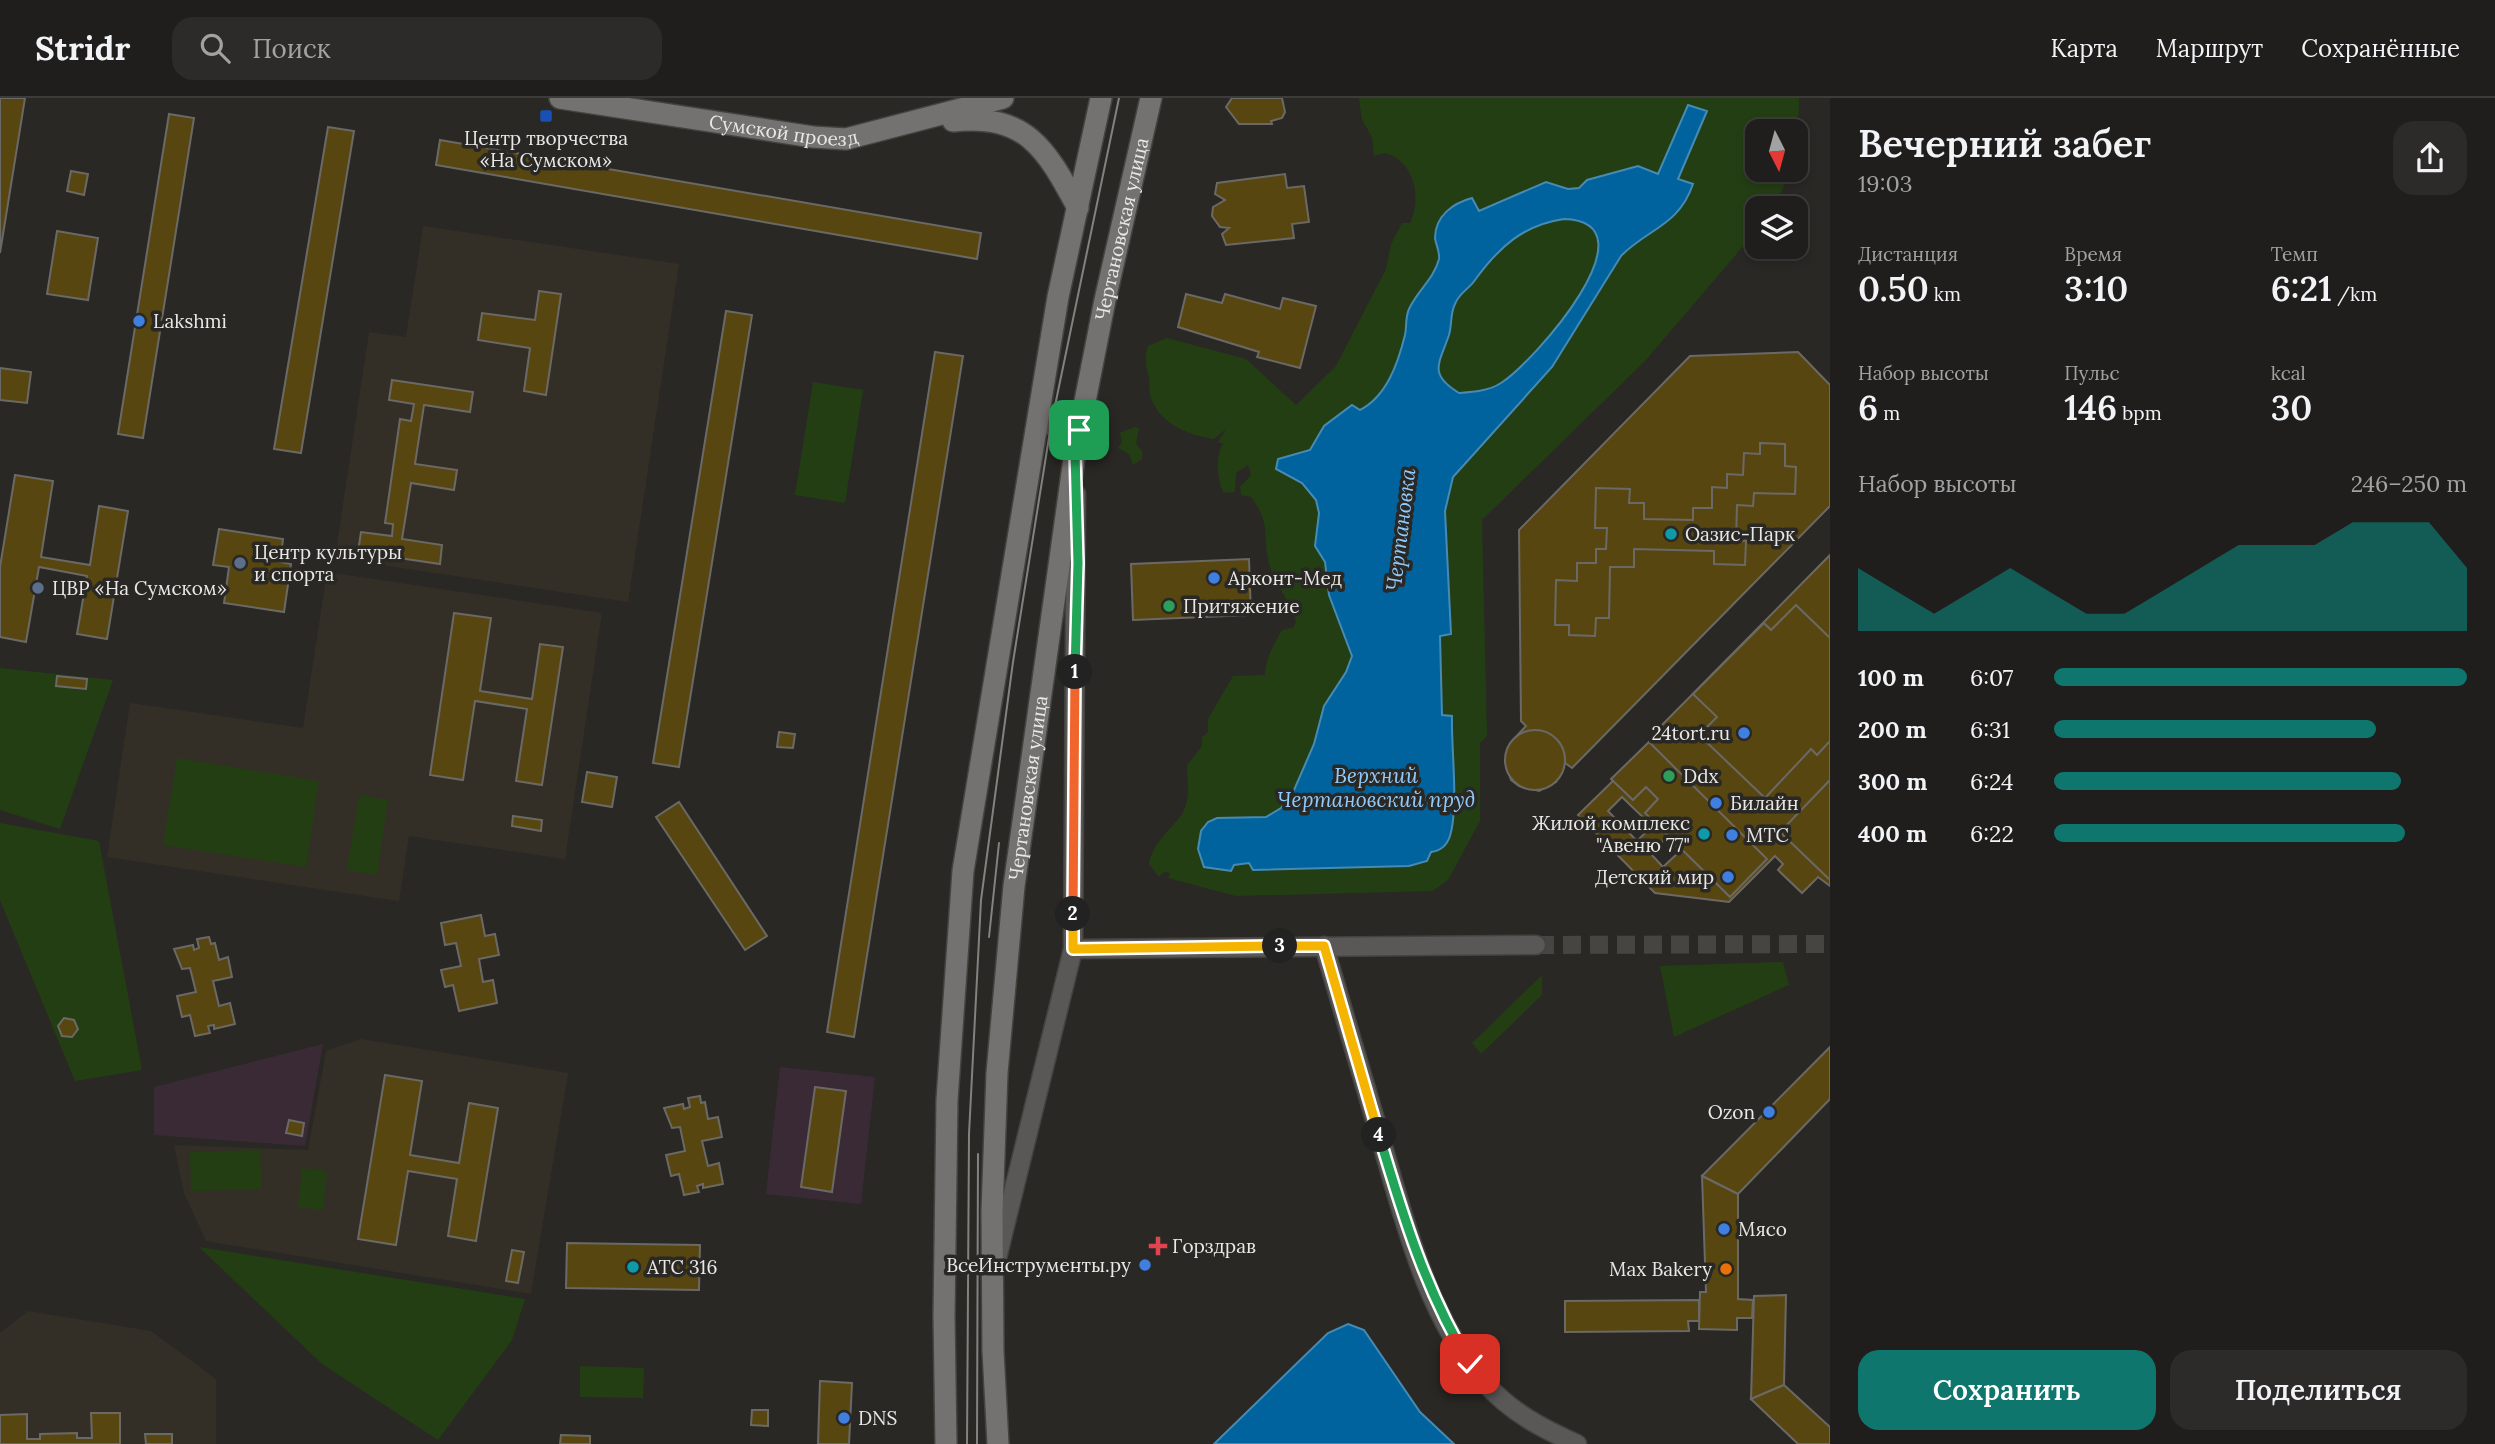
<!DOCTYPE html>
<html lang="ru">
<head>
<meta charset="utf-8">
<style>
  :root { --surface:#1f1e1c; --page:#2c2b29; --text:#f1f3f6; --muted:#a1a2a3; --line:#3c3c3b; --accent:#0f766e }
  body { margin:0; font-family:Lora,serif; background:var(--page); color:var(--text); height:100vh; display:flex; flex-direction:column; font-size:26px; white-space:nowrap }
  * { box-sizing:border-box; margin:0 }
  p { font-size:23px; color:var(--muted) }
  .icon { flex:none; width:38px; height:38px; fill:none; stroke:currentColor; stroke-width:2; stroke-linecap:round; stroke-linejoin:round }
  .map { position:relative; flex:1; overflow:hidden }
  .side { display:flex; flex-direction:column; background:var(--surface); width:665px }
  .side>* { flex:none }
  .needle { width:46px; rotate:174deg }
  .controls { position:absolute; left:1745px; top:21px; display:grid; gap:14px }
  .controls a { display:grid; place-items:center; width:63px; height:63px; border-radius:14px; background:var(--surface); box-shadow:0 4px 10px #0003,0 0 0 2px var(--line); font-size:35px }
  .pin { position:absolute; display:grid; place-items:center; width:60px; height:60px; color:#fff; margin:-30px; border-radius:14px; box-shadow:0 4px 10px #0006 }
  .km { position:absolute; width:35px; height:35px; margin:-18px; border-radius:50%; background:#222; color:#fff; font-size:19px; line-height:35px; text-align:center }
  .round { display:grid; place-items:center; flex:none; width:74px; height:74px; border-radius:21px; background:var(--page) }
  .summary { display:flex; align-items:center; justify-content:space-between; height:119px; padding:0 28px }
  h1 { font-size:38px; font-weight:600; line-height:52px }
  .figures { display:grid; grid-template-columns:repeat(3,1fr); gap:10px; height:119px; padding:7px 28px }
  .figures div { display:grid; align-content:center }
  .figures b { font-size:35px; font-weight:600 }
  .figures small { font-size:19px; font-weight:400 }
  .figures p { font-size:19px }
  .chart { height:196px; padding:14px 28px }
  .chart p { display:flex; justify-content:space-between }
  .chart svg { width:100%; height:126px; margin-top:7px; fill:var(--accent); opacity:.7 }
  .button { display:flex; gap:14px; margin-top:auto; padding:14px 28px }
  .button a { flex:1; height:80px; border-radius:21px; background:var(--accent); color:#fff; font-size:28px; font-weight:600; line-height:80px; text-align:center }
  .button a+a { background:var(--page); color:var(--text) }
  ul { padding:0 28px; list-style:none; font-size:23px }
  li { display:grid; grid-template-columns:112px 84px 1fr; align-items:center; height:52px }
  li i { height:18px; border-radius:9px; background:var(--accent) }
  header { display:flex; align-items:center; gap:42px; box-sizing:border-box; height:98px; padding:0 35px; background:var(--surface); border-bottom:2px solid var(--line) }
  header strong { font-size:33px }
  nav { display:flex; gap:38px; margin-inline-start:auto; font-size:24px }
  .search { width:490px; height:63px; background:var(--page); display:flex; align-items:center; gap:18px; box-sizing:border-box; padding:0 24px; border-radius:21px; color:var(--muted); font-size:26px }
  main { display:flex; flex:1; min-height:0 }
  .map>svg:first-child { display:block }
  .built { fill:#332f26 }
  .industrial { fill:#3a2a35 }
  .green { fill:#243e14 }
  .water { fill:#00639d; stroke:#468bb3; stroke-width:2; fill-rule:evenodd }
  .building { fill:#584611; stroke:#6b6965; stroke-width:2; fill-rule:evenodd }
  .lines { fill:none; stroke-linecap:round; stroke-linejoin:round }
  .street-tunnel { stroke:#464542; stroke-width:18; stroke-dasharray:18 9; stroke-linecap:butt }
  .street-casing { stroke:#444340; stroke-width:21 }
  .secondary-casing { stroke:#444340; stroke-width:24 }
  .street { stroke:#595856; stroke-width:18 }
  .secondary { stroke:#747270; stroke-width:21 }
  .tram { stroke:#838280; stroke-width:2 }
  .split-1-casing { stroke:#fff; stroke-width:14 }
  .split-2-casing { stroke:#fff; stroke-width:14 }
  .split-3-casing { stroke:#fff; stroke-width:14 }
  .split-4-casing { stroke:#fff; stroke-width:14 }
  .split-5-casing { stroke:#fff; stroke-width:14 }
  .split-1 { stroke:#22a559; stroke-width:9 }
  .split-2 { stroke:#f0652b; stroke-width:9 }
  .split-3 { stroke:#f5b400; stroke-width:9 }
  .split-4 { stroke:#f5b400; stroke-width:9 }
  .split-5 { stroke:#22a559; stroke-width:9 }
  .transit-dot { fill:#1a4fb4; stroke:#292825; stroke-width:2.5 }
  .shop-dot { fill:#3f7fe0; stroke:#292825; stroke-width:2.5 }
  .culture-dot { fill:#0f9aa8; stroke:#292825; stroke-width:2.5 }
  .service-dot { fill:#5c6f8a; stroke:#292825; stroke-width:2.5 }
  .leisure-dot { fill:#2e9e5b; stroke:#292825; stroke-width:2.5 }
  .health-dot { fill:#e0444e; stroke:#292825; stroke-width:2.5 }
  .food-dot { fill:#e8710a; stroke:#292825; stroke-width:2.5 }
  .labels { text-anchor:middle; stroke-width:7; stroke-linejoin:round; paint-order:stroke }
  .street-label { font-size:19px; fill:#e9e8e6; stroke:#292825 }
  .poi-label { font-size:19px; fill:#e9e8e6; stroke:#292825; text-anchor:start }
  .water-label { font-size:21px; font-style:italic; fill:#91cafa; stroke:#292825 }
</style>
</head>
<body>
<header>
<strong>Stridr</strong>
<div class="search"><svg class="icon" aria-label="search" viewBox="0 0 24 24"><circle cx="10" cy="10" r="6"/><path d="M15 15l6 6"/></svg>Поиск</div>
<nav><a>Карта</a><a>Маршрут</a><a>Сохранённые</a></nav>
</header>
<main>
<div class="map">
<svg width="1830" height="1346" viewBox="0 0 1830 1346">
  <rect width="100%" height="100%" fill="#292825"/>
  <!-- built -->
  <g class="built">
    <polygon points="423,128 679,166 628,504 335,460 369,234 406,239"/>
    <polygon points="327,474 602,515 565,761 409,738 399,803 107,759 130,605 303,630"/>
    <polygon points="361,941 568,975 531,1196 206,1143 184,1095 174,1047 308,1052 326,953"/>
    <polygon points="28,1213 151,1233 216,1281 216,1346 0,1346 0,1235"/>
  </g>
  <!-- industrial -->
  <g class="industrial">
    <polygon points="323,946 305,1048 154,1037 154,989"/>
    <polygon points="780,969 875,979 861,1106 766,1096"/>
  </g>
  <!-- green -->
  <g class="green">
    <path d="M1359 0H1799L1797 59 1796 61V33H1757V72H1791L1774 110H1757V132L1645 263 1482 422 1487 638 1480 645V723L1448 782 1433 793 1236 798 1168 780 1170 775 1164 774 1159 779 1149 766C1153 744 1170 733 1182 716 1191 702 1187 682 1187 667L1202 648V639L1208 634V621L1233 578 1265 577C1265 562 1274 546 1282 532L1293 530 1296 524C1291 503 1274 487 1269 465 1262 437 1272 427 1251 399L1241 397 1240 389 1251 377 1248 367 1236 375 1235 394 1224 395C1217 383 1215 357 1223 346L1218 344 1226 331 1214 341C1187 337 1158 325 1150 297 1149 292 1150 285 1149 280 1146 268 1144 260 1148 248L1167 240 1246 261 1296 307 1336 268 1386 171 1391 146 1402 125H1410C1422 101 1415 63 1385 55L1374 58 1372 39 1362 22Z"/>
    <polygon points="813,284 863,292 845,405 795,397"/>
    <polygon points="1135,329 1139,330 1136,346 1142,353 1142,361 1133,367 1129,356 1118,350 1122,344 1120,335"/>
    <polygon points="0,570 113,582 60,731 0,712"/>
    <polygon points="177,660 319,683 306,769 163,747"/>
    <polygon points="359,697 388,702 377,777 347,772"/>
    <polygon points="0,725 99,743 142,972 75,983 0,802"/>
    <polygon points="1783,864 1789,887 1674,939 1660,868"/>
    <polygon points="1542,877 1542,897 1481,956 1472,945"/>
    <polygon points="260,1052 262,1091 191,1093 190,1054"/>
    <polygon points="302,1070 327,1073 323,1112 298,1109"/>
    <polygon points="199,1149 525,1201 512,1242 438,1342 322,1266"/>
    <polygon points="580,1268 644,1270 643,1300 580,1299"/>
  </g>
  <!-- water -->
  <g class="water">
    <path d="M1688 7 1707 13 1678 81 1693 86C1679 128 1647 131 1621 158L1552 269 1453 379 1445 413 1451 536 1440 538 1442 617 1452 618C1451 651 1459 708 1450 738 1447 747 1440 753 1431 754L1427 763 1409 768 1253 772 1249 765 1234 767 1231 773 1204 769 1198 751 1201 733 1208 724 1217 720 1266 719 1281 710 1291 699 1314 646 1324 608 1346 574 1352 558 1329 497 1325 464 1315 448 1319 415 1316 402 1302 385 1276 371 1278 361 1310 352 1324 328 1352 307 1360 312C1387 298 1398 265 1405 237 1407 228 1405 220 1409 211 1417 193 1434 181 1439 161 1440 154 1436 147 1435 140 1435 118 1453 105 1472 100L1479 113 1546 84 1568 91 1579 90 1587 82 1638 68 1658 76ZM1564 121C1658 124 1533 265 1501 285 1489 293 1473 294 1459 295 1428 276 1439 266 1449 237 1452 227 1450 216 1455 206 1459 195 1469 191 1475 182 1499 149 1523 127 1564 121Z"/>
    <polygon points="1348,1226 1364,1232 1420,1314 1454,1346 1214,1346 1328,1235"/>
  </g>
  <!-- building -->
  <g class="building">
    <polygon points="0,0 25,0 0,155"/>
    <polygon points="1232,0 1282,0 1285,14 1282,20 1271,23 1272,26 1239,26 1226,9"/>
    <polygon points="169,16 194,20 143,340 118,336"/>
    <polygon points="328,29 354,33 301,355 274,351"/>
    <polygon points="440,42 981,135 977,161 436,67"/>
    <polygon points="71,73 88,76 84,97 67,93"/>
    <polygon points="1285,76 1287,90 1304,88 1309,124 1292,126 1294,140 1226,147 1222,136 1229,130 1220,129 1212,118 1213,109 1225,102 1215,96 1217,85"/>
    <polygon points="57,133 98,140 88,202 47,196"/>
    <polygon points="539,193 561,196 546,297 524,293 530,250 478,242 482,215 535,222"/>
    <polygon points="1186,196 1222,205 1225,196 1280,211 1283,200 1316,208 1300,270 1257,259 1259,254 1178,229"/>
    <polygon points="726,213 752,217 679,669 653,665"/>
    <polygon points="935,254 963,258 854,939 827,934"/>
    <polygon points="1798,254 1830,287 1830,408 1572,670 1565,665 1556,684 1539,693 1519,688 1511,682 1505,663 1511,644 1526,628 1521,623 1519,432 1690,258"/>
    <polygon points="0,270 31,274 27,305 0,302"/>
    <polygon points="392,282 473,294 470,314 424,307 415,366 457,372 454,392 411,385 402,441 442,447 440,466 358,454 361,434 392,438 393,426 385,425 400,321 411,323 414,306 389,302"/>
    <polygon points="1760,345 1785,346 1785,368 1796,369 1795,396 1754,395 1753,408 1737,407 1736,443 1746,443 1745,467 1714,466 1714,453 1634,451 1634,469 1610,469 1609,520 1596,520 1595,538 1569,537 1569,527 1555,527 1556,482 1577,483 1577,465 1596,465 1596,451 1606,451 1607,430 1595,430 1596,390 1630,391 1629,405 1644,405 1644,421 1693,422 1693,410 1712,410 1712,389 1727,390 1727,376 1743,377 1744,355 1760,356"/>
    <polygon points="15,377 53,383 41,459 90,467 99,408 128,413 107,541 77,536 87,478 39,469 26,544 0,539 0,469"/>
    <polygon points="219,431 283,441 280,464 291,466 284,514 224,505 229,469 213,467"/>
    <path d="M1830 457V788L1818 779 1802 795 1778 772 1783 766 1775 758 1729 804 1655 795 1578 717 1661 636 1657 632ZM1622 699 1652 728 1637 743 1608 713ZM1666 740 1679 754 1663 769 1651 756Z"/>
    <polygon points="1249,461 1251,517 1133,522 1131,466"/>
    <polygon points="1796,507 1830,540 1830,643 1817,657 1811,651 1765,700 1699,637 1717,619 1693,596 1764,525 1771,532"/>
    <polygon points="454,515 491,520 480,593 532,601 540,546 563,549 542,687 516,683 527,611 475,603 463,682 430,677"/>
    <polygon points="57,578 87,581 86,591 56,588"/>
    <circle cx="1535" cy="662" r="30"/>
    <polygon points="779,634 795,636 793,650 777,649"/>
    <polygon points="1649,644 1767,761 1730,799 1645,715 1658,701 1646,689 1633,702 1611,681"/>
    <polygon points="587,674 617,679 612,709 582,704"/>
    <polygon points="1830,682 1830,780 1829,781 1780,734"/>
    <polygon points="679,704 767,838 745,852 656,719"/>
    <polygon points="513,718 542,722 541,733 512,728"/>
    <polygon points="481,817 485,838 495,836 499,857 479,861 483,884 493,882 497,905 459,913 453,887 445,889 441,872 461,868 456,845 445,847 441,825"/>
    <polygon points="209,839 211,846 215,845 219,862 228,859 232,879 213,883 219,908 230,905 235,926 214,931 214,927 208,928 210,935 195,938 190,917 182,919 177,898 196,894 190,870 182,871 174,851 193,847 194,852 199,850 197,841"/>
    <polygon points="64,920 74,922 78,931 72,939 62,938 58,928"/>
    <polygon points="1830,949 1830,1001 1738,1096 1702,1078"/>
    <polygon points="385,977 422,983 410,1057 459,1065 469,1005 498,1010 476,1143 448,1138 457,1081 408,1073 396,1147 358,1141"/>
    <polygon points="815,989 846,993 832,1094 801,1089"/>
    <polygon points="700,998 701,1005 705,1004 708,1021 718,1019 722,1039 702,1043 708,1068 719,1065 723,1086 703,1090 703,1086 697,1088 699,1094 684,1097 679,1076 671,1078 666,1057 685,1053 680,1029 672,1030 664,1010 683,1006 684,1011 690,1009 688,1000"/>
    <polygon points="289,1022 304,1025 302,1038 286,1035"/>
    <polygon points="1702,1078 1738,1096 1738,1201 1753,1202 1752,1220 1737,1220 1737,1232 1699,1231 1700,1194 1706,1194"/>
    <polygon points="567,1145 700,1147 699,1192 566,1190"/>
    <polygon points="512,1152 524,1154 518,1185 506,1183"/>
    <polygon points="1786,1197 1784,1287 1751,1301 1754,1198"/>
    <polygon points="1699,1202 1699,1223 1688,1223 1689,1233 1565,1234 1565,1203"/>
    <polygon points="820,1283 852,1285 849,1346 818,1346"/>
    <polygon points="1784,1287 1830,1329 1830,1346 1798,1346 1751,1301"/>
    <polygon points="752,1312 768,1312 768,1328 751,1327"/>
    <polygon points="91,1315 120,1315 120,1346 0,1346 0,1317 27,1316 27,1341 40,1341 40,1336 77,1335 77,1340 92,1340"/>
    <polygon points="145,1336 172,1336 172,1346 146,1346"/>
    <polygon points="561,1337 590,1338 590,1346 560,1346"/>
  </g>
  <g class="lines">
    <!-- street-tunnel -->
    <polyline class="street-tunnel" points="1536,847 1830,846"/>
    <!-- street casing -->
    <g class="street-casing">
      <g id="street">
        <polyline points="1036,325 1079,332"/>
        <path d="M1324 848C1343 913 1362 977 1381 1042 1405 1125 1427 1218 1485 1285 1511 1314 1541 1330 1577 1346"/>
        <polyline points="1073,851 1536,847"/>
        <polyline points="997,1160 1073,851 1076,396"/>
      </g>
    </g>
    <!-- secondary casing -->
    <g class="secondary-casing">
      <g id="secondary">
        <path id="s1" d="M560 0 813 39 846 41 1003 0"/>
        <path d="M953 23C1028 15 1047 53 1078 110"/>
        <polyline points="946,1346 944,1218 947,1002 963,773 1058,199 1101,0"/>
        <path id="s2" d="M998 1346 993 1253 992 1113 997 975 1014 788 1075 354 1105 202 1151 0"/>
      </g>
    </g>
    <!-- street -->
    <use href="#street" class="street"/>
    <!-- secondary -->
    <use href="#secondary" class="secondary"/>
    <!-- tram -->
    <g class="tram">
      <polyline points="989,839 999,745"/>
      <polyline points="967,1346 969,1036 981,802 1013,564 1051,327 1119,0"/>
      <polyline points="977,1346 978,1056"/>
    </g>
  </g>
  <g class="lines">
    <!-- split-1 casing -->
    <g class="split-1-casing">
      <polyline id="split-1" points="1075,574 1078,465 1075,354 1079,332"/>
    </g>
    <!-- split-2 casing -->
    <g class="split-2-casing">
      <polyline id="split-2" points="1073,816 1075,574"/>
    </g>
    <!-- split-3 casing -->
    <g class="split-3-casing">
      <polyline id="split-3" points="1073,816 1073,851 1280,848"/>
    </g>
    <!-- split-4 casing -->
    <g class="split-4-casing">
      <polyline id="split-4" points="1280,848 1324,848 1379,1037"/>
    </g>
    <!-- split-5 casing -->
    <g class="split-5-casing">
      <path id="split-5" d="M1379 1037C1403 1118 1426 1194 1470 1266"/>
    </g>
    <!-- split-1 -->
    <use href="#split-1" class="split-1"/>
    <!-- split-2 -->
    <use href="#split-2" class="split-2"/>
    <!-- split-3 -->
    <use href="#split-3" class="split-3"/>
    <!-- split-4 -->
    <use href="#split-4" class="split-4"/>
    <!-- split-5 -->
    <use href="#split-5" class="split-5"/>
  </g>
  <!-- markers -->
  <rect class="transit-dot" x="539" y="11" width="14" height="14" rx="3.5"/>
  <g class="shop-dot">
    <circle cx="139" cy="223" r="7"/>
    <circle cx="1214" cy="480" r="7"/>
    <circle cx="1744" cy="635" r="7"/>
    <circle cx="1716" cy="705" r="7"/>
    <circle cx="1732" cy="737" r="7"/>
    <circle cx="1728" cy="779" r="7"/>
    <circle cx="1769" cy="1014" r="7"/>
    <circle cx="1724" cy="1131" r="7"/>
    <circle cx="1145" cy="1167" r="7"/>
    <circle cx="844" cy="1320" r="7"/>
  </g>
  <g class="culture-dot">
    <circle cx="1671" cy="436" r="7"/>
    <circle cx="1704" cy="736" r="7"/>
    <circle cx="633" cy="1169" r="7"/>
  </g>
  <g class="service-dot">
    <circle cx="240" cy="465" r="7"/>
    <circle cx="38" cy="490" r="7"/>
  </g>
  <g class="leisure-dot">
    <circle cx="1169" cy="508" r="7"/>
    <circle cx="1669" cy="678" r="7"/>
  </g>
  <path class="health-dot" d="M1154.5 1137.5h7v7h7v7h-7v7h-7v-7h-7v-7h7z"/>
  <circle class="food-dot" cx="1726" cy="1171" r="7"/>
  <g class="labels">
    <!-- street labels -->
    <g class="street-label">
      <text dy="7" stroke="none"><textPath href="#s1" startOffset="226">Сумской проезд</textPath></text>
      <text dy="7" stroke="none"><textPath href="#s2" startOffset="1225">Чертановская улица</textPath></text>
      <text dy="7" stroke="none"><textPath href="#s2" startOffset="658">Чертановская улица</textPath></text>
    </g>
    <!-- poi labels -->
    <g class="poi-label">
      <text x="546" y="47" text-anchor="middle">Центр творчества<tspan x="546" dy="22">«На Сумском»</tspan></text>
      <text x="153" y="230">Lakshmi</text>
      <text x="1685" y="443">Оазис-Парк</text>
      <text x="254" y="461">Центр культуры<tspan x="254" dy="22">и спорта</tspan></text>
      <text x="1228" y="487">Арконт-Мед</text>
      <text x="52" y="497">ЦВР «На Сумском»</text>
      <text x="1183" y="515">Притяжение</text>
      <text x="1730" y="642" text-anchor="end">24tort.ru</text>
      <text x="1683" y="685">Ddx</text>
      <text x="1730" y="712">Билайн</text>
      <text x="1690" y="732" text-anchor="end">Жилой комплекс<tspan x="1690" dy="22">"Авеню 77"</tspan></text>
      <text x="1746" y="744">МТС</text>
      <text x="1714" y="786" text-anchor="end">Детский мир</text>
      <text x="1755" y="1021" text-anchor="end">Ozon</text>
      <text x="1738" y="1138">Мясо</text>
      <text x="1172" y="1155">Горздрав</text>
      <text x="1131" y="1174" text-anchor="end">ВсеИнструменты.ру</text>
      <text x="647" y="1176">АТС 316</text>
      <text x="1712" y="1178" text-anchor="end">Max Bakery</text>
      <text x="858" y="1327">DNS</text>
    </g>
    <!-- water labels -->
    <g class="water-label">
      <text transform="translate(1401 432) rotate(-83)" y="7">Чертановка</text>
      <text x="1376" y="685">Верхний<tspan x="1376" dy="24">Чертановский пруд</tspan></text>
    </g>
  </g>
</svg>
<div class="controls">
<a><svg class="needle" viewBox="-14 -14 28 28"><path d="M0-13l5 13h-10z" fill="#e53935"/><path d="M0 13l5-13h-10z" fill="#a1a2a3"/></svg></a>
<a><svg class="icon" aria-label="layers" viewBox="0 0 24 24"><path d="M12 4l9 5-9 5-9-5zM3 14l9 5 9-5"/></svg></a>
</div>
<div class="pin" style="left:1079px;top:332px;background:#1e9e55"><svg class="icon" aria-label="arrive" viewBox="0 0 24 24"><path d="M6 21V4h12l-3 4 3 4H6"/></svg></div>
<div class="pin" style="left:1470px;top:1266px;background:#d93025"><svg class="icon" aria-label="check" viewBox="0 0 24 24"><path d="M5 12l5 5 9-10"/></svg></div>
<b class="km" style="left:1075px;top:574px">1</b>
<b class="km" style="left:1073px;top:816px">2</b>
<b class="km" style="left:1280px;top:848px">3</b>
<b class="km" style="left:1379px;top:1037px">4</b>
</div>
<section class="side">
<div class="summary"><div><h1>Вечерний забег</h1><p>19:03</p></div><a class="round"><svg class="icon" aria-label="share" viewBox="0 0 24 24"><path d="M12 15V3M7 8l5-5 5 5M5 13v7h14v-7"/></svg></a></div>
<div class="figures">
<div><p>Дистанция</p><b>0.50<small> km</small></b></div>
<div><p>Время</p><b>3:10</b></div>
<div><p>Темп</p><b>6:21<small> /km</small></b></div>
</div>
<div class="figures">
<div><p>Набор высоты</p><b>6<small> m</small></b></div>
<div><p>Пульс</p><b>146<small> bpm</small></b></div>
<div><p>kcal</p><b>30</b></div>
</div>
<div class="chart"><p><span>Набор высоты</span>246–250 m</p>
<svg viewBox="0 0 160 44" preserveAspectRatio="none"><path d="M0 44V22L10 30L20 38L30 30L40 22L50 30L60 38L70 38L80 30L90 22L100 14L110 14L120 14L130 6L140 6L150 6L160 22V44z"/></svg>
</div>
<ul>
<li><b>100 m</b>6:07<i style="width:100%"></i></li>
<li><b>200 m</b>6:31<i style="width:78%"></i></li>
<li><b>300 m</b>6:24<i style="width:84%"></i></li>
<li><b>400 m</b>6:22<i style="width:85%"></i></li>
</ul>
<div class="button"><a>Сохранить</a><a>Поделиться</a></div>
</section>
</main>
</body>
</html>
